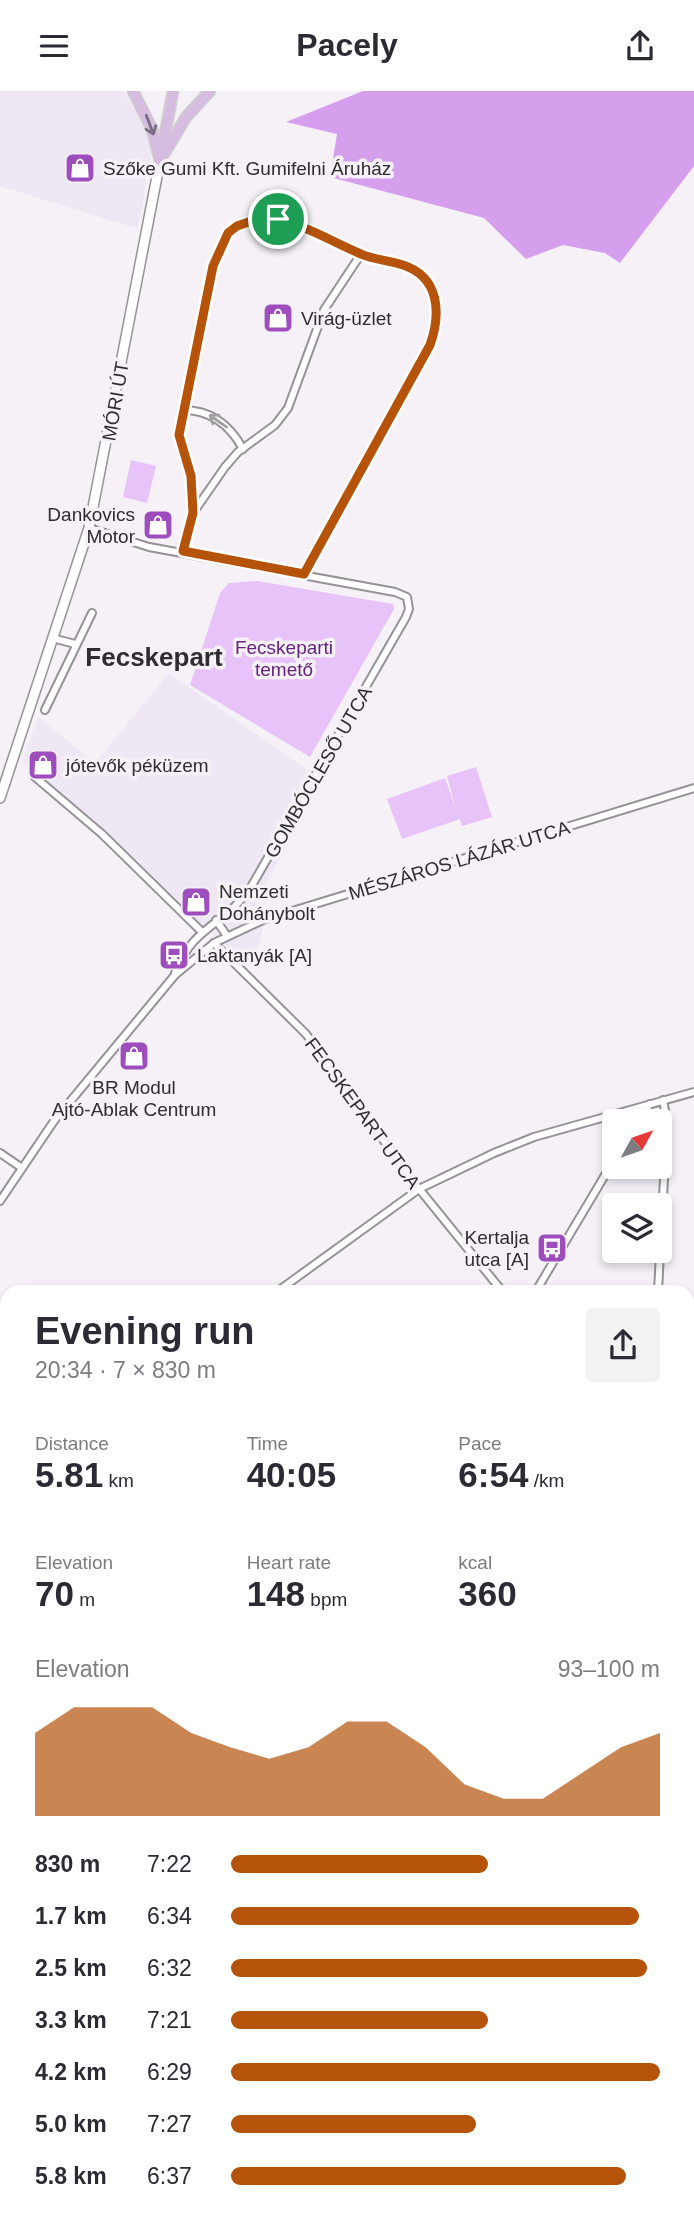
<!DOCTYPE html>
<html lang="en">
<head>
<meta charset="utf-8">
<style>
  :root { --surface:#fff; --page:#f2f2f3; --text:#2b2b33; --muted:#7c7c81; --accent:#b45309 }
  body { margin:0; font-family:Helvetica,sans-serif; background:var(--page); color:var(--text); height:100vh; display:flex; flex-direction:column; font-size:26px; white-space:nowrap }
  * { box-sizing:border-box; margin:0 }
  p { font-size:23px; color:var(--muted) }
  .icon { flex:none; width:38px; height:38px; fill:none; stroke:currentColor; stroke-width:2; stroke-linecap:round; stroke-linejoin:round }
  .map { position:relative; flex:1; overflow:hidden }
  .sheet { position:absolute; left:0px; top:1194px; width:695px; height:934px; display:flex; flex-direction:column; background:var(--surface); border-radius:21px 21px 0 0; box-shadow:0 4px 10px #0003 }
  .sheet>* { flex:none }
  .needle { width:46px; rotate:50deg }
  .controls { position:absolute; left:602px; top:1018px; display:grid; gap:14px }
  .controls a { display:grid; place-items:center; width:70px; height:70px; border-radius:7px; background:var(--surface); box-shadow:0 4px 10px #0003; font-size:35px }
  .pin { position:absolute; display:grid; place-items:center; width:60px; height:60px; color:#fff; margin:-30px; border:4px solid #fff; border-radius:50%; box-shadow:0 2px 7px #0007 }
  .round { display:grid; place-items:center; flex:none; width:74px; height:74px; border-radius:7px; background:var(--page) }
  .summary { display:flex; align-items:center; justify-content:space-between; height:119px; padding:0 35px }
  h1 { font-size:38px; font-weight:700; line-height:52px }
  .metrics { display:grid; grid-template-columns:repeat(3,1fr); gap:10px; height:119px; padding:7px 35px }
  .metrics div { display:grid; align-content:center }
  .metrics b { font-size:35px; font-weight:700 }
  .metrics small { font-size:19px; font-weight:400 }
  .metrics p { font-size:19px }
  .chart { height:196px; padding:14px 35px }
  .chart p { display:flex; justify-content:space-between }
  .chart svg { width:100%; height:126px; margin-top:7px; fill:var(--accent); opacity:.7 }
  ul { padding:0 35px; list-style:none; font-size:23px }
  li { display:grid; grid-template-columns:112px 84px 1fr; align-items:center; height:52px }
  li i { height:18px; border-radius:9px; background:var(--accent) }
  header { display:flex; justify-content:space-between; align-items:center; height:91px; padding:0 35px; background:var(--surface); font-size:32px; font-weight:700 }
  .map>svg:first-child { display:block }
  .built { fill:#f0e7f4 }
  .green { fill:#e8c3f9 }
  .forest { fill:#d69fed }
  .lines { fill:none; stroke-linecap:round; stroke-linejoin:round }
  .minor-casing { stroke:#969298; stroke-width:10 }
  .secondary-casing { stroke:#969298; stroke-width:12 }
  .primary-casing { stroke:#d1d1d1; stroke-width:13 }
  .minor { stroke:#fff; stroke-width:6 }
  .secondary { stroke:#fff; stroke-width:9 }
  .primary { stroke:#d6bce0; stroke-width:10 }
  .oneway { stroke:#7a6d7f }
  .oneway2 { stroke:#a1a0a1 }
  .route-casing { stroke:#fff; stroke-width:14 }
  .route { stroke:#b45309; stroke-width:9 }
  .labels { text-anchor:middle; stroke-width:7; stroke-linejoin:round; paint-order:stroke }
  .poi-label { font-size:19px; fill:#2f2d2f; stroke:#f5f1f7; text-anchor:start }
  .street-label { font-size:19px; fill:#2f2d2f; stroke:#f5f1f7 }
  .park-label { font-size:19px; fill:#65237d; stroke:#f5f1f7 }
  .district-label { font-size:26px; font-weight:bold; fill:#2f2d2f; stroke:#f5f1f7 }
</style>
</head>
<body>
<header><svg class="icon" aria-label="menu" viewBox="0 0 24 24"><path d="M4 6h16M4 12h16M4 18h16"/></svg>Pacely<svg class="icon" aria-label="share" viewBox="0 0 24 24"><path d="M12 15V3M7 8l5-5 5 5M5 13v7h14v-7"/></svg></header>
<div class="map">
<svg width="694" height="2128" viewBox="0 0 694 2128">
  <rect width="100%" height="100%" fill="#f5f1f7"/>
  <!-- built -->
  <g class="built">
    <polygon points="0,0 123,0 138,24 156,34 138,138 0,95"/>
    <polygon points="169,582 323,690 256,811 260,817 262,841 252,875 199,833 22,671 38,626 95,672"/>
  </g>
  <!-- green -->
  <g class="green">
    <polygon points="131,369 156,375 147,412 123,406"/>
    <polygon points="257,490 393,513 394,518 310,666 190,594 220,502 229,492"/>
    <polygon points="476,676 492,726 462,735 460,728 402,748 387,708 445,687 456,718 447,685"/>
    <rect x="407" y="2121" width="194" height="7"/>
  </g>
  <!-- forest -->
  <polygon class="forest" points="363,0 694,0 694,75 620,172 605,162 563,154 526,168 484,127 330,86 337,43 286,31"/>
  <g class="lines">
    <!-- minor casing -->
    <g class="minor-casing">
      <g id="minor">
        <path d="M183 319C211 319 230 334 243 358"/>
        <polyline points="193,422 225,376 238,361 275,334 288,317 324,219 361,163"/>
        <path d="M89 437 149 456 395 501 407 506 409 518 406 526 251 796C226 834 193 834 175 882"/>
        <path d="M183 460 193 422 191 385 179 344 213 175C239 87 309 142 362 164 383 172 411 169 426 188 442 208 438 233 430 255L304 483"/>
        <polyline points="52,547 75,553"/>
        <polyline points="45,619 92,522"/>
        <polyline points="35,686 102,743 201,840"/>
        <polyline points="216,829 227,845"/>
        <polyline points="214,852 306,943 416,1094 502,1200"/>
        <polyline points="637,1031 650,1013"/>
        <polyline points="0,1062 22,1077"/>
        <polyline points="0,1110 54,1030 175,884 214,852 263,829 694,697"/>
        <polyline points="278,1200 419,1098 494,1062 534,1046 694,1001"/>
        <polyline points="536,1200 614,1069"/>
        <polyline points="658,1200 667,1031 663,1009"/>
        <polyline points="0,1385 7,1389"/>
        <polyline points="688,1411 694,1403"/>
        <polyline points="688,1438 694,1447"/>
        <polyline points="0,1514 7,1504"/>
        <polyline points="688,1738 694,1738"/>
        <polyline points="688,1886 694,1886"/>
        <polyline points="0,1947 7,1955"/>
        <polyline points="0,2052 7,2055"/>
        <polyline points="688,2068 694,2068"/>
        <polyline points="291,2121 292,2128"/>
        <polyline points="27,2128 29,2121"/>
        <polyline points="686,2128 686,2121"/>
      </g>
    </g>
    <!-- secondary casing -->
    <g class="secondary-casing">
      <polyline id="secondary" points="0,707 89,437 160,70"/>
    </g>
    <!-- primary casing -->
    <g class="primary-casing">
      <g id="primary">
        <polyline points="133,0 152,38 160,70"/>
        <polyline points="162,59 173,0"/>
        <polyline points="160,70 186,26 210,0"/>
      </g>
    </g>
    <!-- minor -->
    <use href="#minor" class="minor"/>
    <!-- secondary -->
    <use href="#secondary" class="secondary"/>
    <!-- primary -->
    <use href="#primary" class="primary"/>
  </g>
  <!-- one-way arrows -->
  <defs><path id="oneway-shaft" d="M-6 0H5M1.5-3L5.5 0L1.5 3" fill="none" stroke-width="1.6" stroke-linecap="round" stroke-linejoin="round" transform="scale(1.75)"/></defs>
  <use class="oneway" href="#oneway-shaft" transform="translate(150 34) rotate(69)"/>
  <use class="oneway2" href="#oneway-shaft" transform="translate(218 330) rotate(-145)"/>
  <g class="lines">
    <!-- route casing -->
    <g class="route-casing">
      <path id="route" d="M260 127C302 130 323 147 361 163 374 169 389 169 403 174 440 186 441 223 430 254L304 483 183 460 193 422 191 385 179 344 213 175 228 142 237 135Z"/>
    </g>
    <!-- route -->
    <use href="#route" class="route"/>
  </g>
  <!-- icons -->
  <defs>
    <g id="shop-square" transform="scale(1.575)"><rect x="-9" y="-9" width="18" height="18" rx="4" fill="#9d4dbc" stroke="#f5f1f7"/><path d="M-5-2.5h2.3a2.7 3.5 0 0 1 5.4 0H5L5.5 6h-11ZM-1.5-2.5h3a1.5 2.3 0 0 0-3 0Z" fill="#fff"/></g>
    <g id="bus-square" transform="scale(1.575)"><rect x="-9" y="-9" width="18" height="18" rx="4" fill="#9d4dbc" stroke="#f5f1f7"/><path d="M-5-6H5V4H4V6H2V4H-2V6H-4V4H-5ZM-3.5-4V0h7V-4ZM-3.5 1.2v1.5H-2V1.2ZM2 1.2v1.5H3.5V1.2Z" fill="#fff"/></g>
  </defs>
  <g fill-rule="evenodd">
    <use href="#shop-square" x="80" y="77"/>
    <use href="#shop-square" x="278" y="227"/>
    <use href="#shop-square" x="158" y="434"/>
    <use href="#shop-square" x="43" y="674"/>
    <use href="#shop-square" x="196" y="811"/>
    <use href="#bus-square" x="174" y="864"/>
    <use href="#shop-square" x="134" y="965"/>
    <use href="#bus-square" x="552" y="1157"/>
  </g>
  <g class="labels">
    <!-- poi labels -->
    <g class="poi-label">
      <text x="103" y="84">Szőke Gumi Kft. Gumifelni Áruház</text>
      <text x="301" y="234">Virág-üzlet</text>
      <text x="135" y="430" text-anchor="end">Dankovics<tspan x="135" dy="22">Motor</tspan></text>
      <text x="66" y="681">jótevők péküzem</text>
      <text x="219" y="807">Nemzeti<tspan x="219" dy="22">Dohánybolt</tspan></text>
      <text x="197" y="871">Laktanyák [A]</text>
      <text x="134" y="1003" text-anchor="middle">BR Modul<tspan x="134" dy="22">Ajtó-Ablak Centrum</tspan></text>
      <text x="529" y="1153" text-anchor="end">Kertalja<tspan x="529" dy="22">utca [A]</tspan></text>
    </g>
    <!-- street labels -->
    <g class="street-label">
      <text transform="translate(115 310) rotate(-80)" y="7">MÓRI ÚT</text>
      <text transform="translate(318 681) rotate(-60)" y="7">GOMBÓCLESŐ UTCA</text>
      <text transform="translate(459 769) rotate(-17)" y="7">MÉSZÁROS LÁZÁR UTCA</text>
      <text transform="translate(363 1022) rotate(54)" y="7">FECSKEPART UTCA</text>
    </g>
    <!-- park labels -->
    <g class="park-label">
      <text x="284" y="563">Fecskeparti<tspan x="284" dy="22">temető</tspan></text>
    </g>
    <!-- district labels -->
    <g class="district-label">
      <text x="154" y="575">Fecskepart</text>
    </g>
  </g>
</svg>
<div class="controls">
<a><svg class="needle" viewBox="-14 -14 28 28"><path d="M0-13l5 13h-10z" fill="#e53935"/><path d="M0 13l5-13h-10z" fill="#7c7c81"/></svg></a>
<a><svg class="icon" aria-label="layers" viewBox="0 0 24 24"><path d="M12 4l9 5-9 5-9-5zM3 14l9 5 9-5"/></svg></a>
</div>
<div class="pin" style="left:278px;top:128px;background:#1e9e55"><svg class="icon" aria-label="arrive" viewBox="0 0 24 24"><path d="M6 21V4h12l-3 4 3 4H6"/></svg></div>
<section class="sheet">
<div class="summary"><div><h1>Evening run</h1><p>20:34 · 7 × 830 m</p></div><a class="round"><svg class="icon" aria-label="share" viewBox="0 0 24 24"><path d="M12 15V3M7 8l5-5 5 5M5 13v7h14v-7"/></svg></a></div>
<div class="metrics">
<div><p>Distance</p><b>5.81<small> km</small></b></div>
<div><p>Time</p><b>40:05</b></div>
<div><p>Pace</p><b>6:54<small> /km</small></b></div>
</div>
<div class="metrics">
<div><p>Elevation</p><b>70<small> m</small></b></div>
<div><p>Heart rate</p><b>148<small> bpm</small></b></div>
<div><p>kcal</p><b>360</b></div>
</div>
<div class="chart"><p><span>Elevation</span>93–100 m</p>
<svg viewBox="0 0 160 44" preserveAspectRatio="none"><path d="M0 44V15L10 6L20 6L30 6L40 15L50 20L60 24L70 20L80 11L90 11L100 20L110 33L120 38L130 38L140 29L150 20L160 15V44z"/></svg>
</div>
<ul>
<li><b>830 m</b>7:22<i style="width:60%"></i></li>
<li><b>1.7 km</b>6:34<i style="width:95%"></i></li>
<li><b>2.5 km</b>6:32<i style="width:97%"></i></li>
<li><b>3.3 km</b>7:21<i style="width:60%"></i></li>
<li><b>4.2 km</b>6:29<i style="width:100%"></i></li>
<li><b>5.0 km</b>7:27<i style="width:57%"></i></li>
<li><b>5.8 km</b>6:37<i style="width:92%"></i></li>
</ul>
</section>
</div>
</body>
</html>
